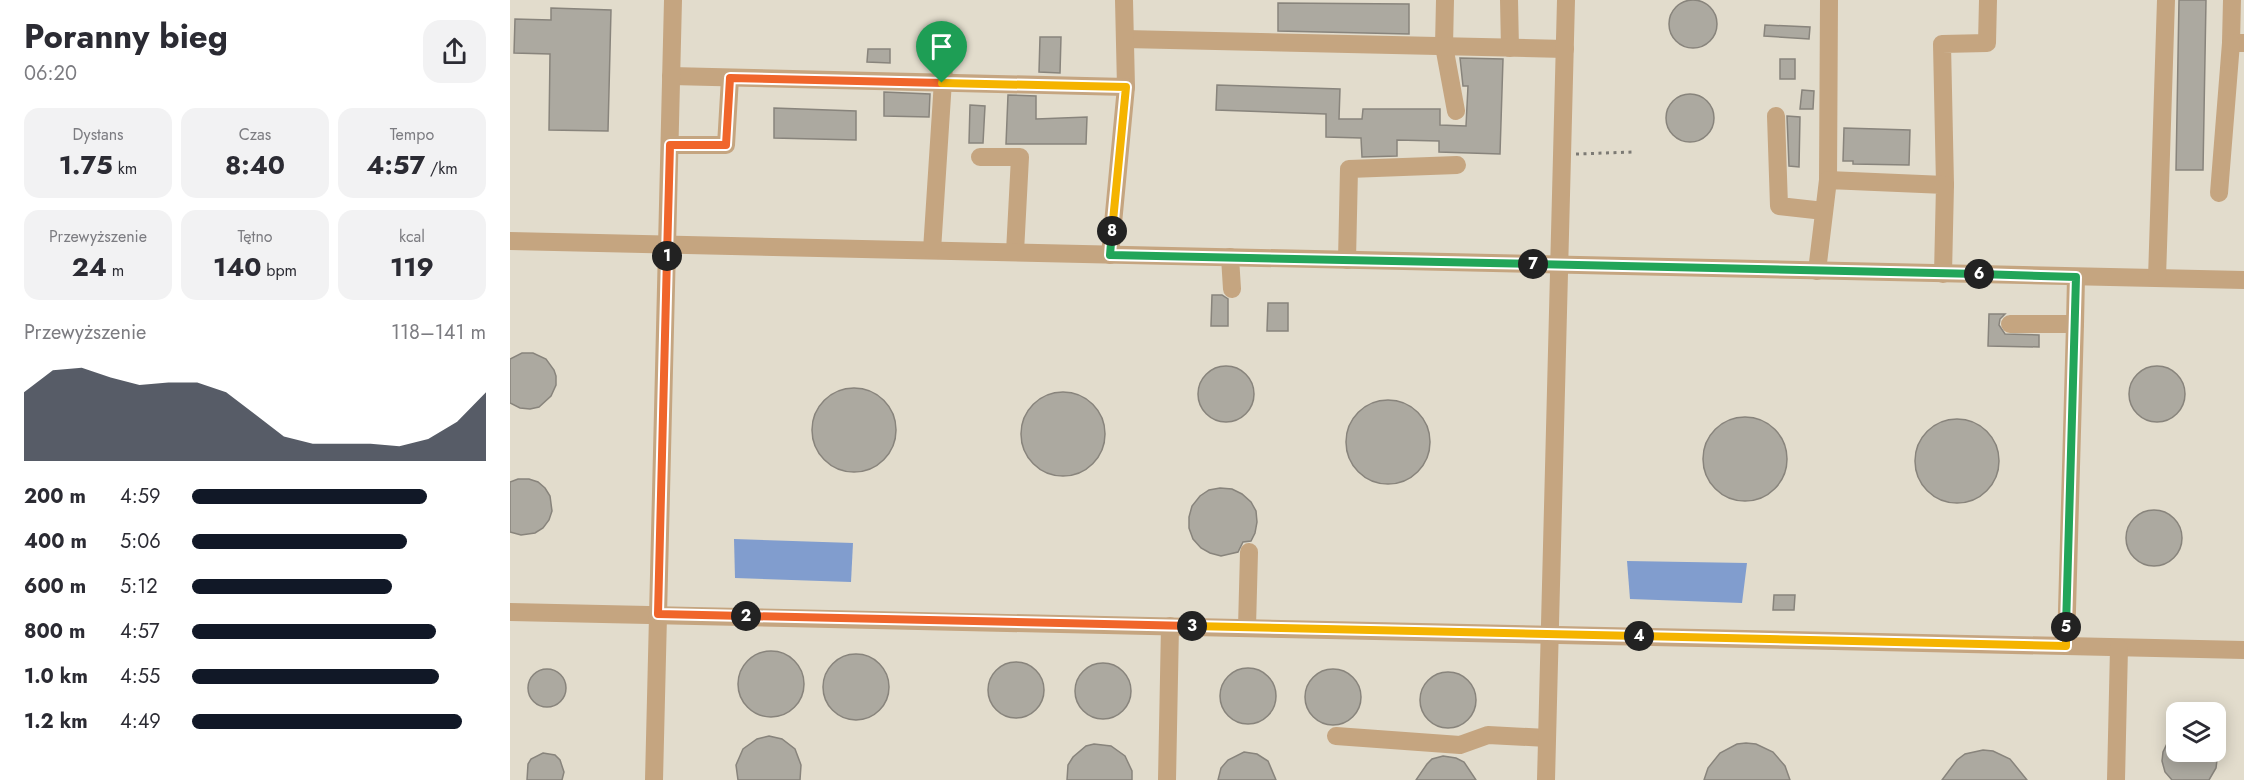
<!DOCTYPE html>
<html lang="pl">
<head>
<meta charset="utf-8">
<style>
  :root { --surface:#fff; --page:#f2f2f3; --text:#2b2b33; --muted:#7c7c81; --accent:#111827 }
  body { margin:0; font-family:Jost,sans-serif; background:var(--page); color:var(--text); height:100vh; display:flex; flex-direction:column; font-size:22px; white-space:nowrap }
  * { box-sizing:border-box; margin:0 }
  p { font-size:20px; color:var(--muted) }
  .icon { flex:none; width:33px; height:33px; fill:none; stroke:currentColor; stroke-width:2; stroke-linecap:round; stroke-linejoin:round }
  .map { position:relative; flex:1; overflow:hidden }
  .details { display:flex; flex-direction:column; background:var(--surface); width:510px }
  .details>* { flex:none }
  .controls { position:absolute; left:1656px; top:702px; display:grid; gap:12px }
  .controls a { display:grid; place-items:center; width:60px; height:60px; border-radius:12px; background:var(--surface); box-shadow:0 3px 15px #0003; font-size:30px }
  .pin { position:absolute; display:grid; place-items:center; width:51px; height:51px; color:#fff; margin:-62px -26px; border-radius:50% 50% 50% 0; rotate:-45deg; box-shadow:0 0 6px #0007 }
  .pin .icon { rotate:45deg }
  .km { position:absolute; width:30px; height:30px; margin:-15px; border-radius:50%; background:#222; color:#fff; font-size:16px; line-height:30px; text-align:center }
  .round { display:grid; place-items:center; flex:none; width:63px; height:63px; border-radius:18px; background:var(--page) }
  .summary { display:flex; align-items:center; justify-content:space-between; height:102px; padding:0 24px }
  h1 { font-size:33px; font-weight:700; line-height:45px }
  .stats { display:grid; grid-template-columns:repeat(3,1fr); gap:9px; height:102px; padding:6px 24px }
  .stats div { display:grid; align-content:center; border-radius:15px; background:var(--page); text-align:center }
  .stats b { font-size:26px; font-weight:700 }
  .stats small { font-size:16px; font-weight:400 }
  .stats p { font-size:16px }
  .chart { height:168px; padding:12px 24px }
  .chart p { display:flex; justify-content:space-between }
  .chart svg { width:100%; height:108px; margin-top:6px; fill:var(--accent); opacity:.7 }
  ul { padding:0 24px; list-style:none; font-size:20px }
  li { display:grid; grid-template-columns:96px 72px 1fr; align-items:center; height:45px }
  li i { height:15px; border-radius:8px; background:var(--accent) }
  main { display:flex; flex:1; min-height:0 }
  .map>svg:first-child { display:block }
  .built { fill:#e2dccc; fill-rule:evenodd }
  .water { fill:#819dce }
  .building { fill:#aca9a0; stroke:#88847c; stroke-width:1.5 }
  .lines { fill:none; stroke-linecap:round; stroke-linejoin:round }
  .path { stroke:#7c7a74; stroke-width:3; stroke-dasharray:3 4.5; stroke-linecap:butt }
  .minor { stroke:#c5a580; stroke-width:18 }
  .split-1-casing { stroke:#fff; stroke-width:12 }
  .split-2-casing { stroke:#fff; stroke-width:12 }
  .split-3-casing { stroke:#fff; stroke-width:12 }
  .split-4-casing { stroke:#fff; stroke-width:12 }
  .split-5-casing { stroke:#fff; stroke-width:12 }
  .split-6-casing { stroke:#fff; stroke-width:12 }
  .split-7-casing { stroke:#fff; stroke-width:12 }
  .split-8-casing { stroke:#fff; stroke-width:12 }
  .split-9-casing { stroke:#fff; stroke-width:12 }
  .split-1 { stroke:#f0652b; stroke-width:8 }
  .split-2 { stroke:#f0652b; stroke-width:8 }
  .split-3 { stroke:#f0652b; stroke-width:8 }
  .split-4 { stroke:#f5b400; stroke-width:8 }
  .split-5 { stroke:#f5b400; stroke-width:8 }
  .split-6 { stroke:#22a559; stroke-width:8 }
  .split-7 { stroke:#22a559; stroke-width:8 }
  .split-8 { stroke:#22a559; stroke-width:8 }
  .split-9 { stroke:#f5b400; stroke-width:8 }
</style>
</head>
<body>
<main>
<section class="details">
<div class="summary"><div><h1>Poranny bieg</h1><p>06:20</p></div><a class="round"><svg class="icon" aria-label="share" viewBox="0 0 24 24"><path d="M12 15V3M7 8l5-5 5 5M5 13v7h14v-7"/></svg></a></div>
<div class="stats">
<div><p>Dystans</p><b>1.75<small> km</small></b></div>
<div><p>Czas</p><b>8:40</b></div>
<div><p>Tempo</p><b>4:57<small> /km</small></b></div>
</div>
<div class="stats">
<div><p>Przewyższenie</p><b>24<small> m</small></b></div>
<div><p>Tętno</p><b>140<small> bpm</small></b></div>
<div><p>kcal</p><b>119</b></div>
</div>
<div class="chart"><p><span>Przewyższenie</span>118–141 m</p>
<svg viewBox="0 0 160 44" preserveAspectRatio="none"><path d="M0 44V16L10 7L20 6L30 10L40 13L50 12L60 12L70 16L80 25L90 34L100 37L110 37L120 37L130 38L140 35L150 28L160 16V44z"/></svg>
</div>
<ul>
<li><b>200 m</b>4:59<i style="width:80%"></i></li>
<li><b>400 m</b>5:06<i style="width:73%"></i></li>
<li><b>600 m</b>5:12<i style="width:68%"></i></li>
<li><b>800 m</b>4:57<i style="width:83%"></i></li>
<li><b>1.0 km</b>4:55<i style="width:84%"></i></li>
<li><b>1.2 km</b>4:49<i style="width:92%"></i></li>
</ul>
</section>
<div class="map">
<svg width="1734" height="780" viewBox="0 0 1734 780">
  <rect width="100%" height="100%" fill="#eae7dd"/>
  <!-- built -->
  <path class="built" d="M0 0H1734V780H0ZM1666 712H1706V752H1666Z"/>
  <!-- water -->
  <g class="water">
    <polygon points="224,539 343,543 341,582 225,578"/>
    <polygon points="1117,561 1237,563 1232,603 1120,599"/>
  </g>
  <!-- building -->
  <g class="building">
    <polygon points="1669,0 1696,0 1693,170 1666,170"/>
    <circle cx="1183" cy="24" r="24"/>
    <polygon points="768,3 899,4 899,34 768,31"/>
    <polygon points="41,8 101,10 98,131 39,130 40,54 4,53 5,19 41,20"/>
    <polygon points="1255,25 1300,27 1299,39 1254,36"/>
    <polygon points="530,37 551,37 550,73 529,72"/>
    <polygon points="358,49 380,49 380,63 357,62"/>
    <polygon points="950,58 993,59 990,154 929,152 929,141 887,140 887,156 852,157 851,138 816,137 816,114 706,110 707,85 830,89 829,119 852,119 853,109 930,109 930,125 956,126 958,86 953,86"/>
    <rect x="1270" y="59" width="15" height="20"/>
    <polygon points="1292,90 1304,91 1303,109 1290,109"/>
    <polygon points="374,92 420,94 419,117 374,116"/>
    <circle cx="1180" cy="118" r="24"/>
    <polygon points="498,95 526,96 526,119 577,117 576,144 496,144"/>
    <polygon points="460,105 475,106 473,143 459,143"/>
    <polygon points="264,108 346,111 346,140 264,138"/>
    <polygon points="1277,116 1290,117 1289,167 1279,166"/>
    <polygon points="1334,128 1400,130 1399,165 1343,164 1343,161 1333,161"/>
    <polygon points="702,295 712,295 718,299 718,326 701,326"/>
    <polygon points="758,303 778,303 778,331 757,331"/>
    <polygon points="1479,314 1495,314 1490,319 1489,325 1495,334 1529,335 1529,347 1478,346"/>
    <polygon points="12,353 23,353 36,359 44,370 46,376 46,385 41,396 29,407 20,409 10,408 0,403 0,359"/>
    <circle cx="716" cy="394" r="28"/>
    <circle cx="1647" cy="394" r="28"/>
    <circle cx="344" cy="430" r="42"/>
    <circle cx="553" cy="434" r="42"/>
    <circle cx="878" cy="442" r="42"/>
    <circle cx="1235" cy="459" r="42"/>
    <circle cx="1447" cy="461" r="42"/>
    <polygon points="8,479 19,479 28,482 35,488 40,496 42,511 39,520 33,528 25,533 11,535 0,532 0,482"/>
    <polygon points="710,488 722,489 732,494 741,502 746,511 747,522 745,533 741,541 733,542 728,552 711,556 700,553 691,548 683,539 679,528 679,517 682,506 690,496 699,490"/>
    <circle cx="1644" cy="538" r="28"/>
    <polygon points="1264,595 1285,595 1284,610 1263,610"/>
    <circle cx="261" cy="684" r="33"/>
    <circle cx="346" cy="687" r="33"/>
    <circle cx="506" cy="690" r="28"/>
    <circle cx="593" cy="691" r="28"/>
    <circle cx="738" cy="696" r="28"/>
    <circle cx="823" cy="697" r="28"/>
    <circle cx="37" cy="688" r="19"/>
    <circle cx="938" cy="700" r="28"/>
    <polygon points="1666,725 1666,752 1708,752 1706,768 1699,780 1662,780 1655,772 1652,761 1653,752"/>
    <polygon points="259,736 272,739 285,749 291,765 290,780 228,780 226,765 233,749 247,739"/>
    <polygon points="1236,743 1246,744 1263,752 1275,766 1280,780 1194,780 1198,768 1210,753 1227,744"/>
    <polygon points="584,744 601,746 615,756 622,771 622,780 557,780 558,765 563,757 576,746"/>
    <polygon points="1473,750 1483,751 1500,759 1517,780 1432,780 1447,760 1455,754"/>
    <polygon points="734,752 747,754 758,761 766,780 708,780 711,768 718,760"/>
    <polygon points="33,753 45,755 50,760 54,772 52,780 17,780 18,764 21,759"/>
    <polygon points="933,756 946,758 954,762 966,780 906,780 917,764 922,759"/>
  </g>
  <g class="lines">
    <!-- path -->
    <polyline class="path" points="1066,154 1124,152"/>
    <!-- minor -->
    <g class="minor">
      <polyline points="935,0 934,46 946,111"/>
      <polyline points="999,0 1000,48"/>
      <polyline points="1722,0 1721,43 1734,43"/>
      <polyline points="615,39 1055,49"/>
      <polyline points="161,76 616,87 614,0"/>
      <polyline points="1266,116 1269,206 1314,211"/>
      <polyline points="160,145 216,145 220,78"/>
      <polyline points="470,157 510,157 505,252"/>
      <polyline points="1318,180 1319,0"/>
      <polyline points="1435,185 1432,44 1477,43 1478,0"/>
      <polyline points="1709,193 1721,43"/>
      <polyline points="0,241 1734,280"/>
      <polyline points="422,250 435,50"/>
      <polyline points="600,255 616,87"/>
      <polyline points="720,257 722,289"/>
      <polyline points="837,260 839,169 947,165"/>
      <polyline points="1307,271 1318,180 1435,185 1433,274"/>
      <polyline points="1647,278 1656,0"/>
      <polyline points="1500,324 1565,324 1566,277"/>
      <polyline points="0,612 1734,650"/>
      <polyline points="737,627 739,552"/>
      <polyline points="1556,646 1565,324"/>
      <polyline points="826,736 950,745 978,735 1037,738"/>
      <polyline points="144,780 163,0"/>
      <polyline points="657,780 660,626"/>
      <polyline points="1036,780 1056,0"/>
      <polyline points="1606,780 1609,648"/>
    </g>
  </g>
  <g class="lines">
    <!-- split-1 casing -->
    <g class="split-1-casing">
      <polyline id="split-1" points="157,256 160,145 216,145 220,78 432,83"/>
    </g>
    <!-- split-2 casing -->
    <g class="split-2-casing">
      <polyline id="split-2" points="157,256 148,614 236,616"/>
    </g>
    <!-- split-3 casing -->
    <g class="split-3-casing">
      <polyline id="split-3" points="236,616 682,626"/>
    </g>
    <!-- split-4 casing -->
    <g class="split-4-casing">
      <polyline id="split-4" points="682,626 1129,636"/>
    </g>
    <!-- split-5 casing -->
    <g class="split-5-casing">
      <polyline id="split-5" points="1129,636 1556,646 1556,627"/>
    </g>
    <!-- split-6 casing -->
    <g class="split-6-casing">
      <polyline id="split-6" points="1469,274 1566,277 1556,627"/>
    </g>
    <!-- split-7 casing -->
    <g class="split-7-casing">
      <polyline id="split-7" points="1023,264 1469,274"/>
    </g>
    <!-- split-8 casing -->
    <g class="split-8-casing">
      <polyline id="split-8" points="602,231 600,255 1023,264"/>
    </g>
    <!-- split-9 casing -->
    <g class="split-9-casing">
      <polyline id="split-9" points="432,83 616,87 602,231"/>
    </g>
    <!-- split-1 -->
    <use href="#split-1" class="split-1"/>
    <!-- split-2 -->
    <use href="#split-2" class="split-2"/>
    <!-- split-3 -->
    <use href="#split-3" class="split-3"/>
    <!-- split-4 -->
    <use href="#split-4" class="split-4"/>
    <!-- split-5 -->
    <use href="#split-5" class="split-5"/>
    <!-- split-6 -->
    <use href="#split-6" class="split-6"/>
    <!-- split-7 -->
    <use href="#split-7" class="split-7"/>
    <!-- split-8 -->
    <use href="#split-8" class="split-8"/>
    <!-- split-9 -->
    <use href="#split-9" class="split-9"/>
  </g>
</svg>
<div class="controls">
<a><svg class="icon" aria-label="layers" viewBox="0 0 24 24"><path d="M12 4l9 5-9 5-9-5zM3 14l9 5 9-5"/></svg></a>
</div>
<div class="pin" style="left:432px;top:83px;background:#1e9e55"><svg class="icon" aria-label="arrive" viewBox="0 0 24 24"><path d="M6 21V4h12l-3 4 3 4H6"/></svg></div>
<b class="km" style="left:157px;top:256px">1</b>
<b class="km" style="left:236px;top:616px">2</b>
<b class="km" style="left:682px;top:626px">3</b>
<b class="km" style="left:1129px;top:636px">4</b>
<b class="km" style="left:1556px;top:627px">5</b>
<b class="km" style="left:1469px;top:274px">6</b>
<b class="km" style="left:1023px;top:264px">7</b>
<b class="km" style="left:602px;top:231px">8</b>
</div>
</main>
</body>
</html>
